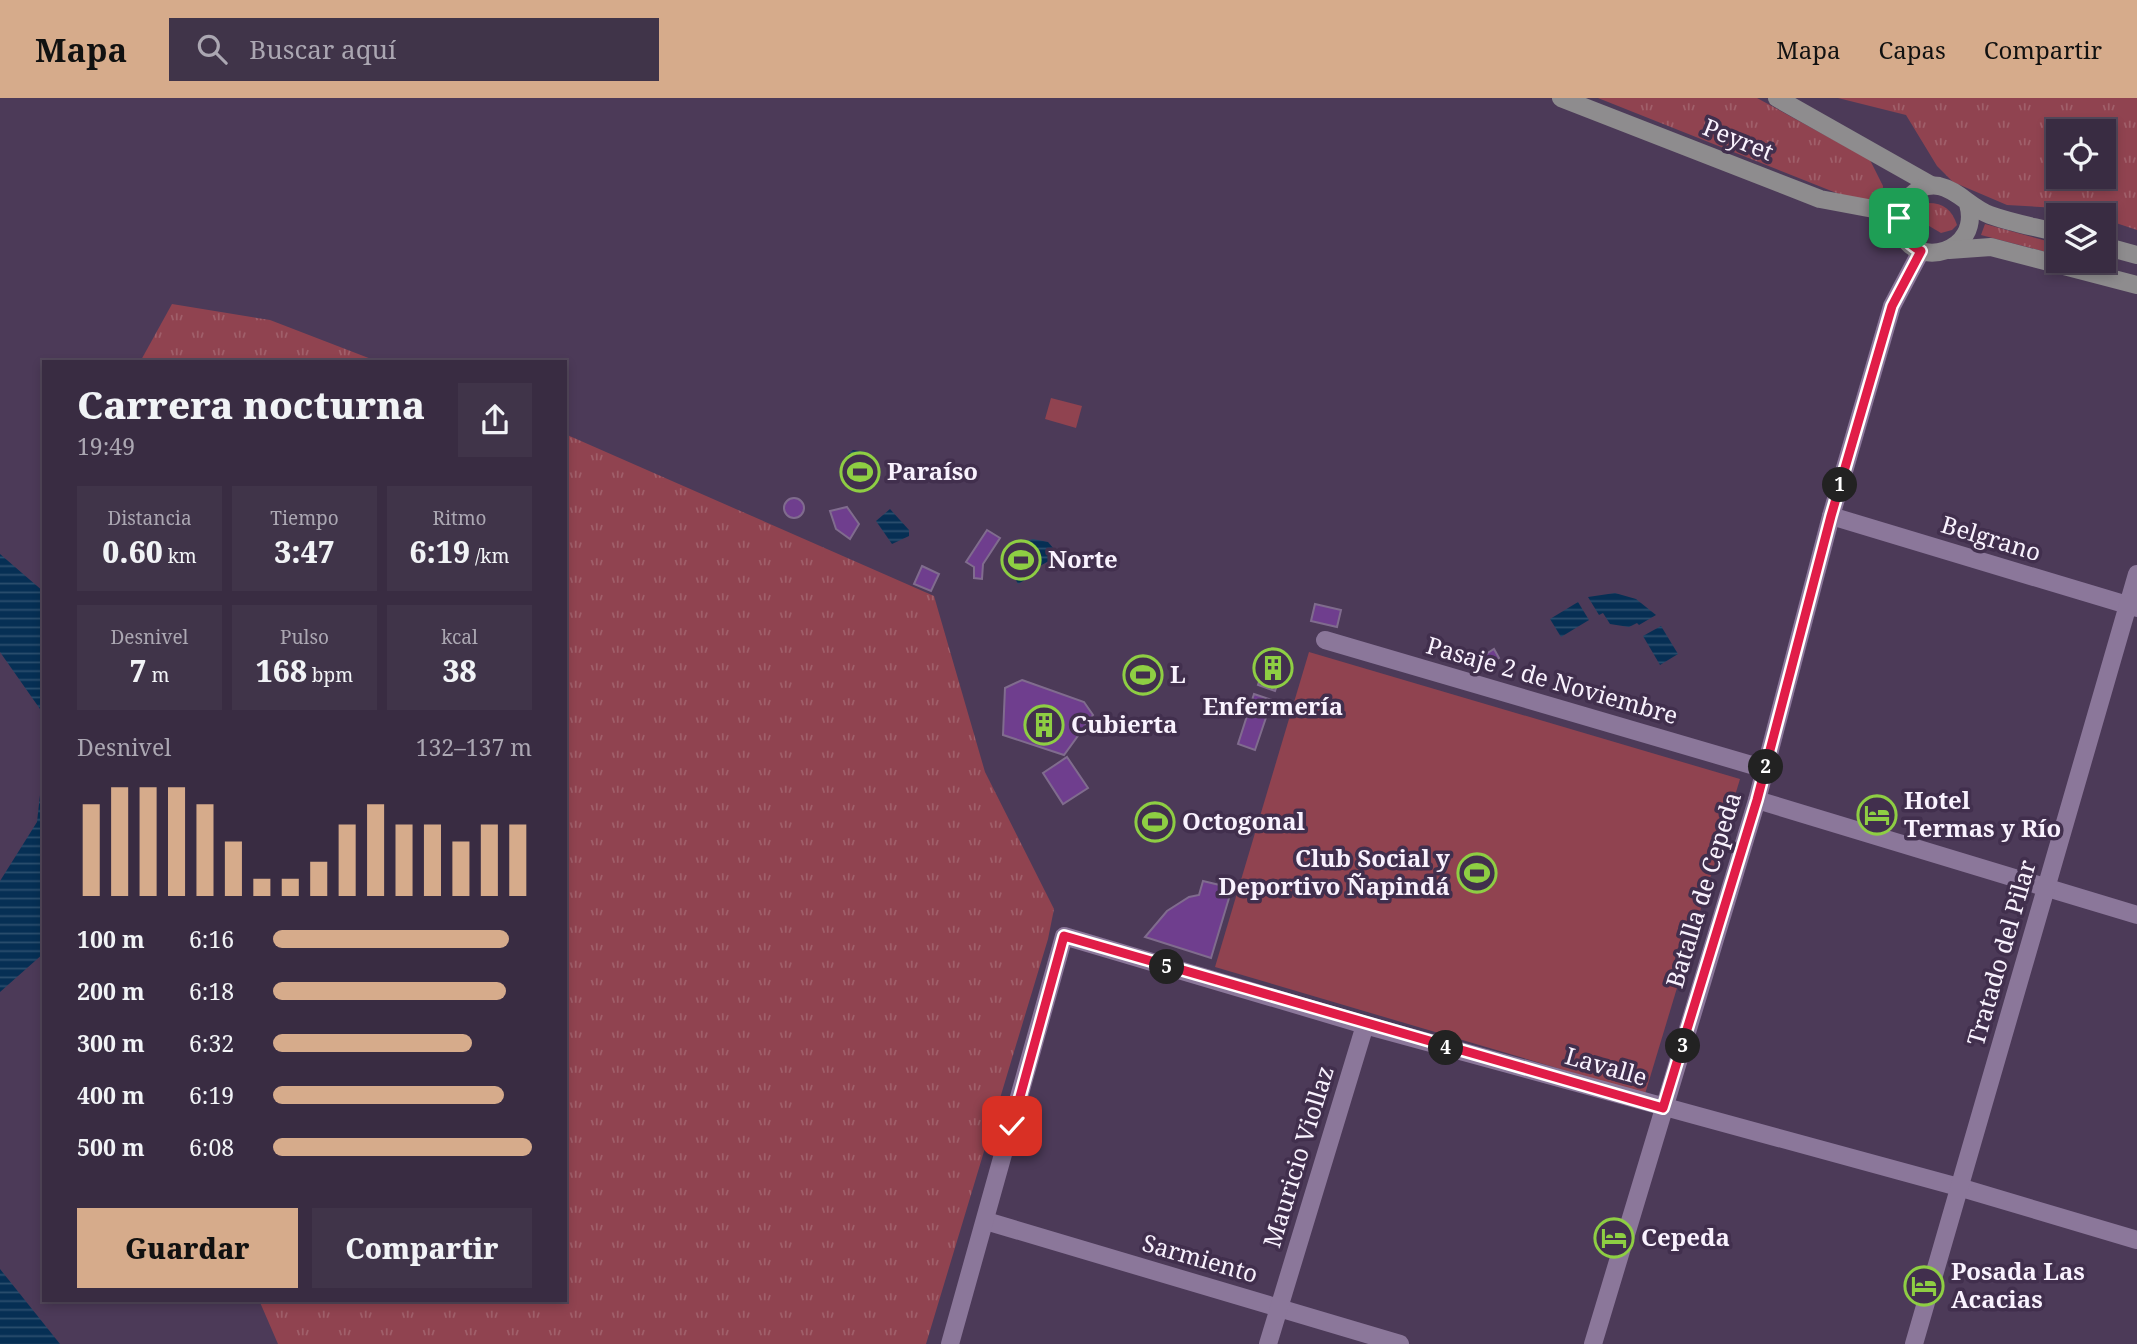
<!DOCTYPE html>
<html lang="es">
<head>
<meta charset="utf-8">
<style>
  :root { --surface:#392c42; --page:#403449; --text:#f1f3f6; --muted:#aba7b2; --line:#53485b; --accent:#d6ab8b }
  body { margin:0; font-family:"Noto Serif",serif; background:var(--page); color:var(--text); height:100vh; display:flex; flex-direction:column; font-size:26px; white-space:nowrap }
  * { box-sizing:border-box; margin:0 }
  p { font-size:23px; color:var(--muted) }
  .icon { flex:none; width:38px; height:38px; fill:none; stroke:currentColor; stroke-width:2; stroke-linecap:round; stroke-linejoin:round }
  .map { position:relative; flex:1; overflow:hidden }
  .side { position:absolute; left:42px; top:262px; width:525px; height:942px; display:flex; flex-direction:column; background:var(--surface); border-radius:0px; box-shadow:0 4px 10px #0003,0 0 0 2px var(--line) }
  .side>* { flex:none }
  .controls { position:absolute; left:2046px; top:21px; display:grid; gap:14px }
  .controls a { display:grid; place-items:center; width:70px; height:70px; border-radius:0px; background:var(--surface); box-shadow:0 4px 10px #0003,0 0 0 2px var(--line); font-size:35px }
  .pin { position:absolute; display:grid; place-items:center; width:60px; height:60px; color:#fff; margin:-30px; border-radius:14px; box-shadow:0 4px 10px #0006 }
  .km { position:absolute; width:35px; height:35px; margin:-18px; border-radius:50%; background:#222; color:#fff; font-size:19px; line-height:35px; text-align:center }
  .round { display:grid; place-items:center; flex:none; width:74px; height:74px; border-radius:0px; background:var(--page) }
  .head { display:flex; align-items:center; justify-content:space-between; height:119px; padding:0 35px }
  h1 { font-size:38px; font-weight:800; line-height:52px }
  .figures { display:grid; grid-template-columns:repeat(3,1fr); gap:10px; height:119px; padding:7px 35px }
  .figures div { display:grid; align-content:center; border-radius:0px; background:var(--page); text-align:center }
  .figures b { font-size:30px; font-weight:800 }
  .figures small { font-size:19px; font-weight:400 }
  .figures p { font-size:19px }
  .chart { height:196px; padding:14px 35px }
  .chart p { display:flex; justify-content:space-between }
  .chart svg { width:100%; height:126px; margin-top:7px; stroke:var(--accent); stroke-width:6 }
  .cta { display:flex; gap:14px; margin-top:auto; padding:14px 35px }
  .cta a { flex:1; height:80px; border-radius:0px; background:var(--accent); color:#111; font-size:28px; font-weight:800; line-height:80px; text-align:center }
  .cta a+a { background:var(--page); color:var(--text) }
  ul { padding:0 35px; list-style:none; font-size:23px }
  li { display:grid; grid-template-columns:112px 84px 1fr; align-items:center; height:52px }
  li i { height:18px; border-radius:9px; background:var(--accent) }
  header { display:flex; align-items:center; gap:42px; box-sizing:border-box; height:98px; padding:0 35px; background:var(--accent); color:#111 }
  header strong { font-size:33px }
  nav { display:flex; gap:38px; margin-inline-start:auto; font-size:24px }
  .search { width:490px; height:63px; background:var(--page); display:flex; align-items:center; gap:18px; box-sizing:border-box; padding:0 24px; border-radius:0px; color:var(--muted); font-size:26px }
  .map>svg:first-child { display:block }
  .grass { fill:url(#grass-tufts); fill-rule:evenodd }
  .pitch { fill:#904350 }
  .water { fill:url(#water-rules) }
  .building { fill:#6f3e8e; stroke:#806c8e; stroke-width:2 }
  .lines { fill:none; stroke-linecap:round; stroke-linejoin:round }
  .street { stroke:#8b779a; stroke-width:18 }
  .secondary { stroke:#8e8c8e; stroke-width:18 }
  .route-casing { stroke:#fff; stroke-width:14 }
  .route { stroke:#e11d48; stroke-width:9 }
  .labels { text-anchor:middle; stroke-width:7; stroke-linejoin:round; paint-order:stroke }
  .street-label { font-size:24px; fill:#f9f2fe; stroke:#412f4d }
  .poi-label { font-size:24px; font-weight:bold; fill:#f9f2fe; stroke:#412f4d; text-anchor:start }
</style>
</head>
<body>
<header>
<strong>Mapa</strong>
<div class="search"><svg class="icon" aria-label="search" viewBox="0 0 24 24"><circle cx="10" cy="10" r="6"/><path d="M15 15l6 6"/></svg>Buscar aquí</div>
<nav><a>Mapa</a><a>Capas</a><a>Compartir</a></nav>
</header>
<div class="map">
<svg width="2137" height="1246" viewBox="0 0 2137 1246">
  <defs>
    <pattern id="grass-tufts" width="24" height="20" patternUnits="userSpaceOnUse" patternTransform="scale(1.75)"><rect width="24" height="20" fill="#904350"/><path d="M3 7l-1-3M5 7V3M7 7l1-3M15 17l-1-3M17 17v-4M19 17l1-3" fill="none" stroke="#a05f6a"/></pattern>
    <pattern id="water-rules" width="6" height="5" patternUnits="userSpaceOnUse" patternTransform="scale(1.75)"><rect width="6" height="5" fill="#062f54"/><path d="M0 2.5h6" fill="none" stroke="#2b4e6e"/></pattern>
  </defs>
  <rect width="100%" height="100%" fill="#4c3a58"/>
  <!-- grass -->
  <g class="grass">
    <polygon points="1598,0 1757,0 1870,62 1883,88 1882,99 1875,105 1844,98"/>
    <path d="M1838 0H2137V132L2104 121V117L2074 111 2007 107 1953 84 1937 68 1906 17ZM2058 33H2104V79H2058Z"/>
    <path d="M1928 105C1944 105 1952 112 1957 127L1952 132 1941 135 1924 125 1921 115Z"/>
    <polygon points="1985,126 2058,146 2058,157 1981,137"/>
    <polygon points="172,206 270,222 379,264 140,264"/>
    <polygon points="565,336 934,498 985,674 1054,811 1048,841 926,1246 278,1246 259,1202 565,1202"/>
  </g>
  <!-- pitch -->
  <g class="pitch">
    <polygon points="1051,300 1082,308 1076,330 1045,321"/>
    <polygon points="1309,554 1740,681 1645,996 1215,869"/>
  </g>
  <!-- water -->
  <g class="water">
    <polygon points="853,352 866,354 870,360 873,382 855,387 845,366 848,356"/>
    <polygon points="890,411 909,432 909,438 892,446 876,423"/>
    <polygon points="1033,441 1048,444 1059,457 1040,468 1025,443"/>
    <path d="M1022 446 1038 474 1018 486C1010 472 1006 456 1022 446Z"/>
    <polygon points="0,456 44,494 44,855 0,894 0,783 37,724 43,670 40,611 0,554"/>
    <polygon points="1615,495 1636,501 1656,517 1639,527 1637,525 1629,529 1610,526 1603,515 1599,517 1588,499"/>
    <polygon points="1578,504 1589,522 1561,539 1550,521"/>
    <polygon points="1661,528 1678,556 1660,567 1643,538"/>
    <polygon points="0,1171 60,1246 0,1246"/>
  </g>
  <!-- building -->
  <g class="building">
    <circle cx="794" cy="410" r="10"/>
    <polygon points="847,409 859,426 850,441 836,431 830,413"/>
    <polygon points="987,432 1000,440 983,466 982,481 974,480 974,469 966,464"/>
    <polygon points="922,468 939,476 931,493 914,486"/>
    <polygon points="1315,506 1341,512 1337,529 1311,523"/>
    <polygon points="1494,551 1499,560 1488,567 1483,558"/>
    <polygon points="1269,554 1286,559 1275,593 1258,587"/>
    <polygon points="1022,582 1084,604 1093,617 1064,657 1003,637 1005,590"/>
    <polygon points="1254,596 1272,602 1255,652 1238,646"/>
    <polygon points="1067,659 1088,690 1063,706 1043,675"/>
    <polygon points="1203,783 1232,790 1211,860 1145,839 1167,813 1189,799 1199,797"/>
  </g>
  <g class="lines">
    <!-- street -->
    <g class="street">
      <polyline points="1831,418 2137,510"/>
      <polyline points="1325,542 1765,671"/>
      <polyline points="1757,702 2137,817"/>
      <polyline points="986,1123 1400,1246"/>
      <polyline points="950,1246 1064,838 1365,927 1962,1090 2137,1142"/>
      <polyline points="1268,1246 1365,927"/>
      <polyline points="1593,1246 1757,702 1831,418 1892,208 1921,153"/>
      <polyline points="1914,1246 2137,476"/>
    </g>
    <!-- secondary -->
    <g class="secondary">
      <polyline points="1561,0 1820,101 1900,116"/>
      <polyline points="1777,0 1931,87"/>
      <path d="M1968 106C1982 154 1915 173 1901 133 1893 111 1915 84 1939 88 1958 92 1971 110 1990 117 2012 125 2036 129 2058 135"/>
      <polyline points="2104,148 2137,157"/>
      <polyline points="1949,152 1991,149 2137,187"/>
    </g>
  </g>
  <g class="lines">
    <!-- route casing -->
    <g class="route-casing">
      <path id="route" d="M1012 1028 1064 838 1663 1010 1757 702 1831 418 1892 208 1921 153C1906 145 1901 137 1899 120"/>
    </g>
    <!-- route -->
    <use href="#route" class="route"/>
  </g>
  <!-- icons -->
  <defs>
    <g id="stadium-ring" transform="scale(2.0125)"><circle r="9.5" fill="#412f4d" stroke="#8ece43" stroke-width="1.5"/><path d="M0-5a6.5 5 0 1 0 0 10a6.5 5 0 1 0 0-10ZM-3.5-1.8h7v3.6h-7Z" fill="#8ece43"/></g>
    <g id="building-ring" transform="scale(2.0125)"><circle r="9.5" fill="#412f4d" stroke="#8ece43" stroke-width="1.5"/><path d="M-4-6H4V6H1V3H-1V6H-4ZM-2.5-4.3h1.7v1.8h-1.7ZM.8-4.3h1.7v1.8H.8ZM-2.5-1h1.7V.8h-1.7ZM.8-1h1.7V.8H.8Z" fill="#8ece43"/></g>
    <g id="hotel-ring" transform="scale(2.0125)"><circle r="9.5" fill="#412f4d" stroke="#8ece43" stroke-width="1.5"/><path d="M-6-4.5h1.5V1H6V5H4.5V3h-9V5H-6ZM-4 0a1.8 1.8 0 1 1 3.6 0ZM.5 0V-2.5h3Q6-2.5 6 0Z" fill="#8ece43"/></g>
  </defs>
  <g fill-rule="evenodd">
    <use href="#stadium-ring" x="860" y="374"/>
    <use href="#stadium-ring" x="1021" y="462"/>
    <use href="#building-ring" x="1273" y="570"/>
    <use href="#stadium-ring" x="1143" y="577"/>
    <use href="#building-ring" x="1044" y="627"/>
    <use href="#hotel-ring" x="1877" y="717"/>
    <use href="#stadium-ring" x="1155" y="724"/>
    <use href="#stadium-ring" x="1477" y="775"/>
    <use href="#hotel-ring" x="1614" y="1140"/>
    <use href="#hotel-ring" x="1924" y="1188"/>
  </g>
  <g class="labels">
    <!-- street labels -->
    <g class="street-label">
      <text transform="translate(1738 42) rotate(22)" y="8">Peyret</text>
      <text transform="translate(1991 441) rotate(17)" y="8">Belgrano</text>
      <text transform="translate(1552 583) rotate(16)" y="8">Pasaje 2 de Noviembre</text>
      <text transform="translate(1704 792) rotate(-73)" y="8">Batalla de Cepeda</text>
      <text transform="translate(2002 855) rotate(-74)" y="8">Tratado del Pilar</text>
      <text transform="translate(1606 969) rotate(16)" y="8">Lavalle</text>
      <text transform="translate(1299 1059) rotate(-73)" y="8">Mauricio Viollaz</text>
      <text transform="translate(1200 1161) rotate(16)" y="8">Sarmiento</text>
    </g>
    <!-- poi labels -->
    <g class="poi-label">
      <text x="887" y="382">Paraíso</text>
      <text x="1048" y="470">Norte</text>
      <text x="1170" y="585">L</text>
      <text x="1273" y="617" text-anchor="middle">Enfermería</text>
      <text x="1071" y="635">Cubierta</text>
      <text x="1904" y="711">Hotel<tspan x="1904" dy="28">Termas y Río</tspan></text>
      <text x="1182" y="732">Octogonal</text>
      <text x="1450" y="769" text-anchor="end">Club Social y<tspan x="1450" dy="28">Deportivo Ñapindá</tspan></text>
      <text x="1641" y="1148">Cepeda</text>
      <text x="1951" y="1182">Posada Las<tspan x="1951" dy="28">Acacias</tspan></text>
    </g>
  </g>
</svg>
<div class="controls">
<a><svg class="icon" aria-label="locate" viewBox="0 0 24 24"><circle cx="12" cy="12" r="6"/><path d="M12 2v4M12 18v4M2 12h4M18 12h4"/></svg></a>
<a><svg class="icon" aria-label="layers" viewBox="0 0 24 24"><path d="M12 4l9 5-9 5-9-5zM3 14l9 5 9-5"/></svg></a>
</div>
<div class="pin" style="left:1899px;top:120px;background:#1e9e55"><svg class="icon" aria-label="arrive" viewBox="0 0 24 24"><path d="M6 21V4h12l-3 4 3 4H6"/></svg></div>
<div class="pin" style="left:1012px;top:1028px;background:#d93025"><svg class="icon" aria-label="check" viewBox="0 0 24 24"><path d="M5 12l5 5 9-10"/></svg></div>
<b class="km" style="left:1840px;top:387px">1</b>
<b class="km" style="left:1766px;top:669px">2</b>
<b class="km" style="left:1683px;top:948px">3</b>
<b class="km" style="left:1446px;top:950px">4</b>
<b class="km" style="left:1167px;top:869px">5</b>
<section class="side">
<div class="head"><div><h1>Carrera nocturna</h1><p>19:49</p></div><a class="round"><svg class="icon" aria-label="share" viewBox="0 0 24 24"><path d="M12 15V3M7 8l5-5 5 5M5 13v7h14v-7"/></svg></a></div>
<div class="figures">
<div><p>Distancia</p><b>0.60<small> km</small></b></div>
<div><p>Tiempo</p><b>3:47</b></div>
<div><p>Ritmo</p><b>6:19<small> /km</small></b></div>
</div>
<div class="figures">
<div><p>Desnivel</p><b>7<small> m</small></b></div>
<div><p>Pulso</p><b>168<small> bpm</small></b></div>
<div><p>kcal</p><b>38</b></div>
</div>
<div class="chart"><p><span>Desnivel</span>132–137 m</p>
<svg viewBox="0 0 160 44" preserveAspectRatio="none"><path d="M5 44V12M15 44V6M25 44V6M35 44V6M45 44V12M55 44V25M65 44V38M75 44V38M85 44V32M95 44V19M105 44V12M115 44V19M125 44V19M135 44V25M145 44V19M155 44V19"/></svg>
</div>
<ul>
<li><b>100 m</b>6:16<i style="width:91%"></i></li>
<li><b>200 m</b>6:18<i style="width:90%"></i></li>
<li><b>300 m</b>6:32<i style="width:77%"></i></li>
<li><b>400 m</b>6:19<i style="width:89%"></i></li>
<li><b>500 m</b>6:08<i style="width:100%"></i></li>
</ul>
<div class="cta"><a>Guardar</a><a>Compartir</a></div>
</section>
</div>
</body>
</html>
